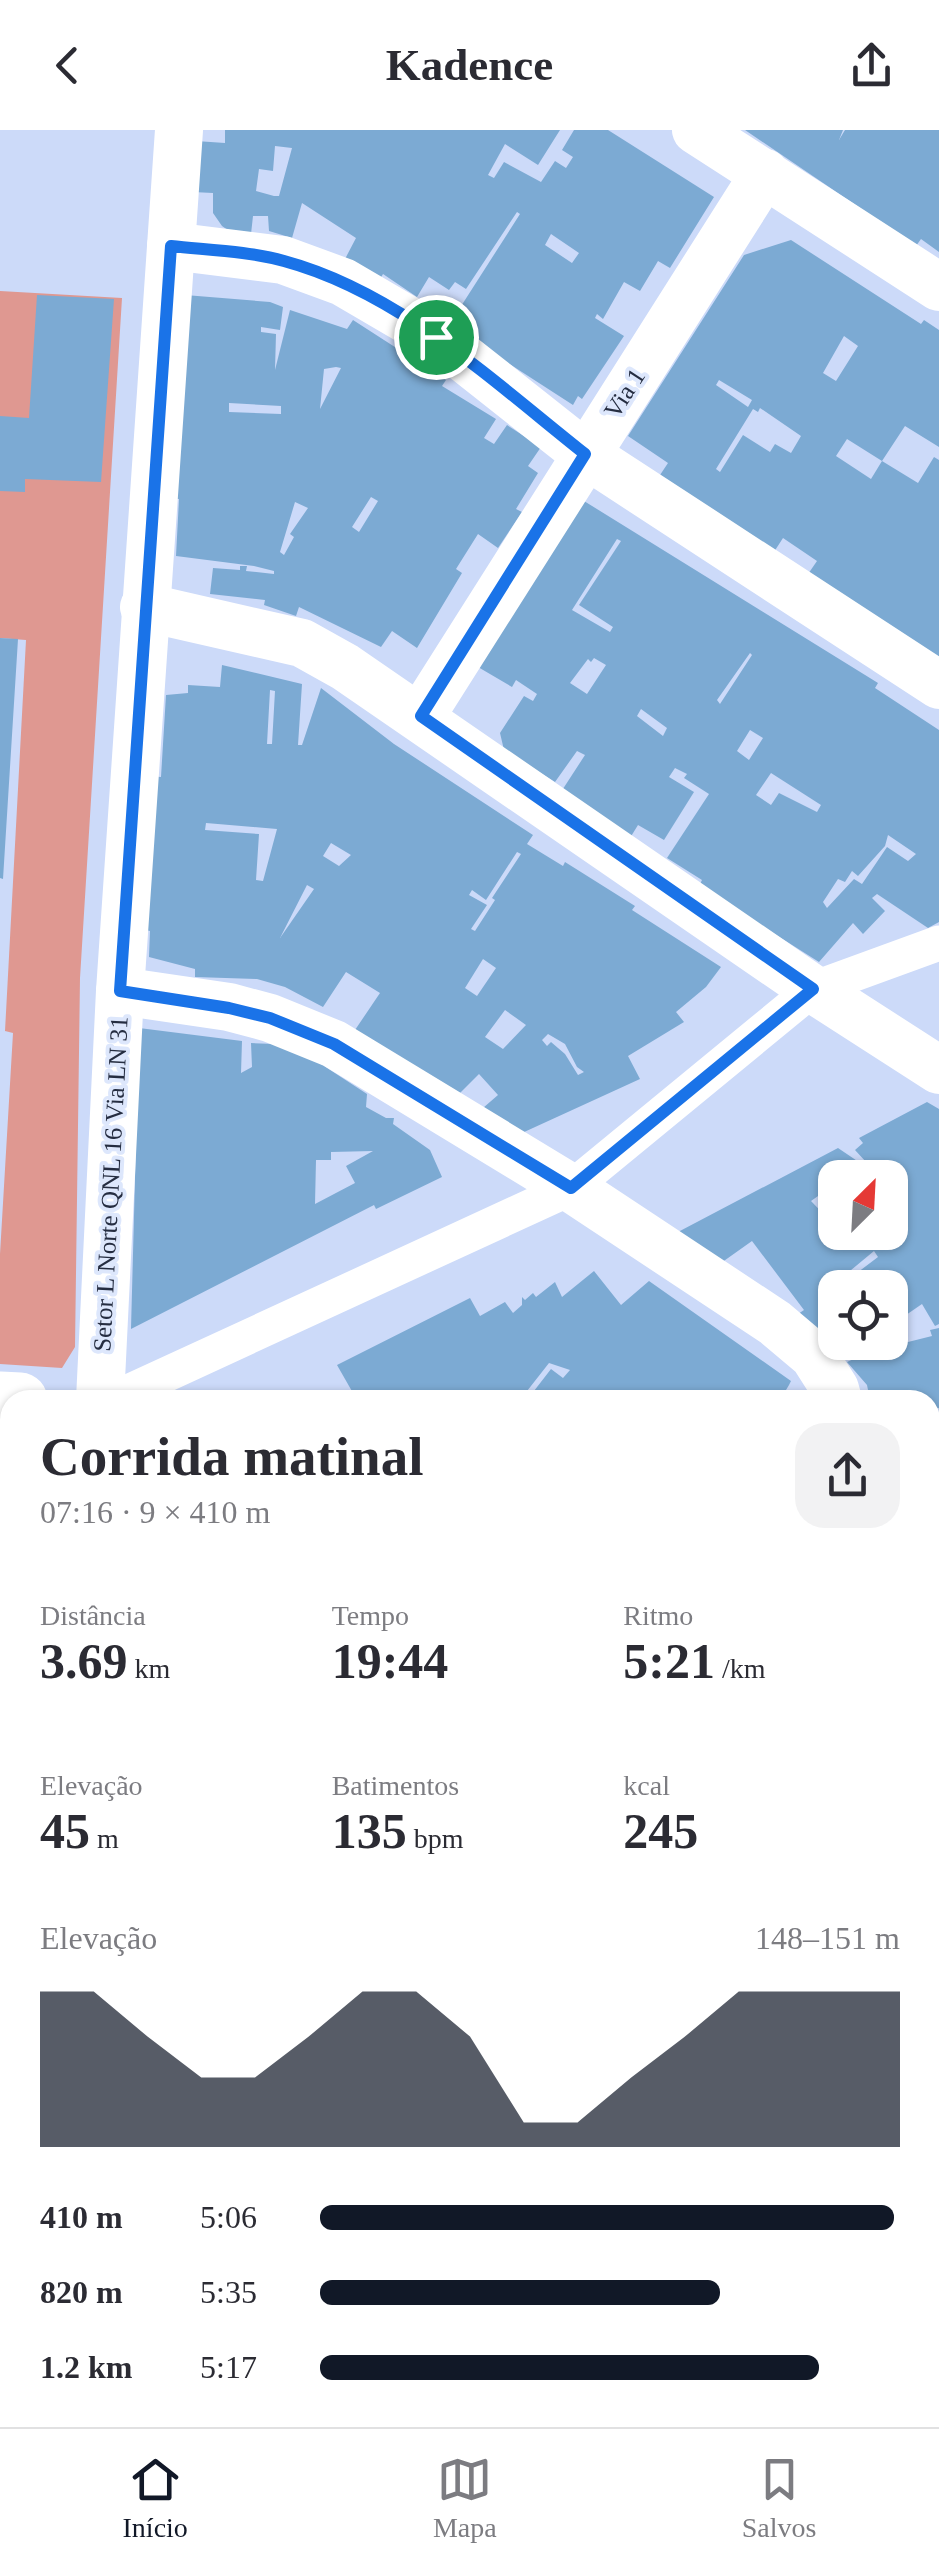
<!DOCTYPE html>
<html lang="pt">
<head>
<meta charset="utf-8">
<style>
  :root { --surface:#fff; --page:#f2f2f3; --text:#2b2b33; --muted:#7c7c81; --line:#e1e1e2; --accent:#111827 }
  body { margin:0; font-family:Georgia,serif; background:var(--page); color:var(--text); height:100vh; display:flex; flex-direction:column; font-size:38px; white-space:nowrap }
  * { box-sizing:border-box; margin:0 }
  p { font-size:32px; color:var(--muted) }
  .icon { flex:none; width:55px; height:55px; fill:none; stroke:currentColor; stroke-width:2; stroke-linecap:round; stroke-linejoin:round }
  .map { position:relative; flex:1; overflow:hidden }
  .sheet { position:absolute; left:0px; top:1260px; width:940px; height:1038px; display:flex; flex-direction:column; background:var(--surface); border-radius:30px 30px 0 0; box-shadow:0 2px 8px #0004 }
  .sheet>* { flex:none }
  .needle { width:65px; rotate:24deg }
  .fabs { position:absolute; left:818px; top:1030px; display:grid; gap:20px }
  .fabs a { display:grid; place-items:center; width:90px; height:90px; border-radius:20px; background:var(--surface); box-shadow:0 2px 8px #0004; font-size:50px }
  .pin { position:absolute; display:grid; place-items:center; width:85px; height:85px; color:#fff; margin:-42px; border:5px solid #fff; border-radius:50%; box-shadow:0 2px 10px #0007 }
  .round { display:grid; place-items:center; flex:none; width:105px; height:105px; border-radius:30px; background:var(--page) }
  .headline { display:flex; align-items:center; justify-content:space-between; height:170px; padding:0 40px }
  h1 { font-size:55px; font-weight:700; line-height:75px }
  .metrics { display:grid; grid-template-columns:repeat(3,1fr); gap:15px; height:170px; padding:10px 40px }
  .metrics div { display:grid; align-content:center }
  .metrics b { font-size:50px; font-weight:700 }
  .metrics small { font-size:28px; font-weight:400 }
  .metrics p { font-size:28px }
  .chart { height:280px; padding:20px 40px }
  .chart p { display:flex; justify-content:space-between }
  .chart svg { width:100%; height:180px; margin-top:10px; fill:var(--accent); opacity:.7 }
  ul { padding:0 40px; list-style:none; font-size:32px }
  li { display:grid; grid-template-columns:160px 120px 1fr; align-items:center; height:75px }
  li i { height:25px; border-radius:12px; background:var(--accent) }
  header { display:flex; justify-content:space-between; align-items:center; height:130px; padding:0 40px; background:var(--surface); font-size:45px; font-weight:700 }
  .dock { display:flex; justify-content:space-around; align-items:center; height:140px; border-top:2px solid var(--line); background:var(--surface); font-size:28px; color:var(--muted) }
  .dock a { display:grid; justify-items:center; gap:5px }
  .dock .selected { color:var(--accent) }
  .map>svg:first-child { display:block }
  .green { fill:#df9891 }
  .building { fill:#7caad3; fill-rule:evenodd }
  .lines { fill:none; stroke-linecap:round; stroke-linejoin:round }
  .service { stroke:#fff; stroke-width:25 }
  .pedestrian { stroke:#fff; stroke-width:35 }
  .minor { stroke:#fff; stroke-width:48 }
  .tertiary { stroke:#fff; stroke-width:55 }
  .primary { stroke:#adbbd8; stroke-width:55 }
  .rail-casing { stroke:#3b4459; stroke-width:11 }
  .rail { stroke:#dde7fc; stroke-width:8; stroke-dasharray:22; stroke-linecap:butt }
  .route-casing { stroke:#fff; stroke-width:20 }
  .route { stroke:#1a73e8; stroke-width:12 }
  .labels { text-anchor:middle; stroke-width:8; stroke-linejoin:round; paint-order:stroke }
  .street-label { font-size:25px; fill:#252d41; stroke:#dde7fc }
</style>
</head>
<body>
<header><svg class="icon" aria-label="back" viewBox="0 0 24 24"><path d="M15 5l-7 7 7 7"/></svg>Kadence<svg class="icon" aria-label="share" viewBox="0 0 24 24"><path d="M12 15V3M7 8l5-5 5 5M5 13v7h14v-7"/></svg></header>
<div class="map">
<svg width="939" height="2297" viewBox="0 0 939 2297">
  <rect width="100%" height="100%" fill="#ccdaf9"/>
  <!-- green -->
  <polygon class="green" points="0,161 122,168 80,848 75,1217 62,1238 0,1234 0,1124 13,903 5,901 26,510 0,508"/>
  <!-- building -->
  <g class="building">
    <path d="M225 0H560L538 35 505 14 488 45 494 48 504 32 541 52 555 31 566 38 573 27 562 20 574 0H608L714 67 670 138 658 131 640 161 624 152 603 189 597 184 595 188 624 206 582 269 578 266 573 275 449 195 520 84 517 82 466 159 455 152 449 160 429 147 417 167 383 144 380 149 345 129 356 108 302 73 292 108 269 101 268 86H253L251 104 232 103 222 96 213 83V63L193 62 196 11 225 13ZM275 16 292 18 279 66H274L256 61 259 39 273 41ZM551 104 579 123 572 133 545 115Z"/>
    <polygon points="745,0 843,0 839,10 845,0 939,0 939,122 921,109 916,116"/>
    <path d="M791 110 921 194 924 190 939 200V317L905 296 882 331 847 309 836 326 871 349 882 331 918 353 934 327 939 330V534L806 447 817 431 783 408 772 425 658 348 668 333 628 306 744 125ZM844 206 858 216 836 251 823 243ZM719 250 752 270 748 277 716 255ZM760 278 801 306 791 323 775 314 770 322 743 305 720 342 716 339 753 279 758 282Z"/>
    <polygon points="37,165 114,169 101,352 25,349 25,362 0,361 0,286 29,288"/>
    <path d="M185 165 270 172 283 177 280 200 261 197V202L276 204 275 240 290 180 347 199 353 190 446 250 442 256 496 289 484 308 494 314 507 295 541 317 528 336 538 343 516 379 522 382 498 418 478 404 456 439 462 443 417 518 392 501 381 517 299 477 296 486 264 475 265 470 210 464 213 438 240 440V436H247L246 441 274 444V441L254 436 176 426 179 369 166 368ZM336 237 341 238 320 279 324 239ZM229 273 281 276V284L229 282ZM371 367 378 371 359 402 352 397ZM295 372 308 378 290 404 294 407 284 425 280 422Z"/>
    <path d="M584 371 878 553 875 558 939 600V792L928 798 877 764 872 768 885 781 863 804 853 793 819 832 699 756 702 750 667 728 709 664 684 648 687 644 675 638 669 647 694 662 664 710 638 695 630 708 559 665 585 625 577 621 555 652 504 620 500 603 524 566 533 571 537 564 516 550 512 557 478 537ZM617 409 621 411 579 475 613 497 610 502 572 480ZM750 523 752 525 720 574 717 570ZM594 528 606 535 587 564 570 553 588 529 591 532ZM641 579 667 598 663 606 637 586ZM750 600 763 608 749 630 737 621ZM771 643 821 675 817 682 779 663 771 675 756 665ZM888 705 916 724 908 731 887 717 862 754 854 749 827 778 823 772 838 749 845 752 852 741 858 746 885 716Z"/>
    <polygon points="0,508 18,509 3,749 0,748"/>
    <path d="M222 535 302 554 298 615H302L321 558 394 614 533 705 527 714 563 736 565 732 635 776 632 780 721 837 706 857 676 882 684 892 628 926 640 949 522 1003 483 978 498 965 479 944 460 963 355 900 380 863 346 842 323 877 285 857 257 849 195 847V839L149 827 150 801 141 799 148 646 161 647 166 565 188 563V555L220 557ZM270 560 275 561 272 614H267ZM206 693 277 699 263 751 256 750 259 704 205 700ZM331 713 351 725 339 736 323 726ZM517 722 521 724 492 768 495 770 475 801 471 799 487 775 469 765 472 760 486 770ZM307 755 314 759 280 808ZM483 829 496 838 477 866 465 858ZM505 880 526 895 503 919 485 907ZM548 904 565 914 577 937 584 942 578 945 565 924 551 912 547 916 542 910Z"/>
    <path d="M139 898 242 911 241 943 252 937 251 913 274 914 318 932 367 964 366 977 386 988H394L393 994 430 1020 442 1047 376 1079 374 1075 131 1199ZM373 1021 346 1036 355 1053 315 1074 316 1030H331V1022Z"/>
    <path d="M927 972 939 979V1194L935 1196 922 1174 890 1196V1158H837L878 1127 874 1121 827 1160 829 1163 835 1159V1198L824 1207 798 1184 804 1180 752 1111 721 1133 678 1102 838 1018 878 1045 855 1020 863 1013 859 1008ZM835 1048H890V1102H835V1096L811 1071 835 1054Z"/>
    <polygon points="594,1141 621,1175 649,1151 791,1251 789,1255 780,1270 763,1262 758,1270 527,1270 551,1239 563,1248 570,1240 549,1233 520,1270 338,1270 353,1263 337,1235 470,1168 480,1186 505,1172 513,1183 522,1175 522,1167 525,1170 533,1163 536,1167 555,1152 562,1167"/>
    <polygon points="939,1198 939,1278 930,1280 930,1270 870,1270 867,1255 847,1232 895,1210 896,1215 932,1206 930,1200"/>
    <polygon points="930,1284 939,1284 939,1358 930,1357"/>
    <polygon points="930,1363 939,1365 939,1435 930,1433"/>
    <polygon points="753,2288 825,2288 829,2289 827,2297 773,2297 752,2292"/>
  </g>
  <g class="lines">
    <!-- service -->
    <g class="service">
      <polyline points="930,2263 939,2265"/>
      <polyline points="560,2288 574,2297"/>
      <polyline points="628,2297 630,2288"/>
    </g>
    <!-- pedestrian -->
    <polyline class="pedestrian" points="111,1270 571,1058 813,859 939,813"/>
    <!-- minor -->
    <g class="minor">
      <polyline points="696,0 939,157"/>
      <polyline points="171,116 283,130 343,152 437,207 585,324 939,555"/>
      <polyline points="144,477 302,513 345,537 813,859 939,940"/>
      <polyline points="421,586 765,43"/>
      <polyline points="120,861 229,877 270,888 334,914 571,1058 775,1193 814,1226 835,1259 838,1270"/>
      <polyline points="100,1270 120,861 179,0"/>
    </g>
    <!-- tertiary -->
    <g class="tertiary">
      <polyline points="0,1269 20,1270"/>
      <polyline points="930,1476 939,1478"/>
    </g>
    <!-- primary -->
    <g class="primary">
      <polyline points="0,1609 10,1610"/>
      <polyline points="930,1781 939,1783"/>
      <polyline points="0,1955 10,1956"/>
      <polyline points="0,2023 10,2024"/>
      <polyline points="930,2191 939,2193"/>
    </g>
    <!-- rail casing -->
    <g class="rail-casing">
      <g id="rail">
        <polyline points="0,1770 10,1771"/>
        <polyline points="0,1807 10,1809"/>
        <polyline points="930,1939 939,1941"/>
        <polyline points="930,1977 939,1979"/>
      </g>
    </g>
    <!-- rail -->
    <use href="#rail" class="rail"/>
  </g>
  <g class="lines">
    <!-- route casing -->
    <g class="route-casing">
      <path id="route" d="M171 116C208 120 248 121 284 131 399 162 494 252 585 324L421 586 813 859 571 1058 334 914 270 888 229 878 120 861Z"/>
    </g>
    <!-- route -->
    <use href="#route" class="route"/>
  </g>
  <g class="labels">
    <!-- street labels -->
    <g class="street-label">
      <text transform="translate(624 263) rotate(-57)" y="9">Via 1</text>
      <text transform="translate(110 1054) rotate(-87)" y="9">Setor L Norte QNL 16 Via LN 31</text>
    </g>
  </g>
</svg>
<div class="fabs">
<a><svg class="needle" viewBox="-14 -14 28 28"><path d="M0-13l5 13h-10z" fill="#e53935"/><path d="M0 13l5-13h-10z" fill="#7c7c81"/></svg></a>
<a><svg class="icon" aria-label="locate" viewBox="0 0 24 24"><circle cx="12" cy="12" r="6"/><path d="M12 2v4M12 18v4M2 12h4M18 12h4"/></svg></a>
</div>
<div class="pin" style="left:436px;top:207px;background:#1e9e55"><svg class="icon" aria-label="arrive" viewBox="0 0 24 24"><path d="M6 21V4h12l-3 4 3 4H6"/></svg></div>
<section class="sheet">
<div class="headline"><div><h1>Corrida matinal</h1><p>07:16 · 9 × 410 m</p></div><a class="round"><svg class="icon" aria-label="share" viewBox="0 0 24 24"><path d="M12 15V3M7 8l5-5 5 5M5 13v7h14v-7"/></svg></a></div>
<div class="metrics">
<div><p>Distância</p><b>3.69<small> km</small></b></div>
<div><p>Tempo</p><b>19:44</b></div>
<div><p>Ritmo</p><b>5:21<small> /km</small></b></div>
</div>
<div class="metrics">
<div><p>Elevação</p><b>45<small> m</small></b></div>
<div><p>Batimentos</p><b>135<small> bpm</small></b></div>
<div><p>kcal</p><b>245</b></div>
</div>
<div class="chart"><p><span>Elevação</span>148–151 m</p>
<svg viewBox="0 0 160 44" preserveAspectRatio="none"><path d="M0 44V6L10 6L20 17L30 27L40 27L50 17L60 6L70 6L80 17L90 38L100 38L110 27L120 17L130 6L140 6L150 6L160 6V44z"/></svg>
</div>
<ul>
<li><b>410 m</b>5:06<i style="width:99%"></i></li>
<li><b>820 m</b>5:35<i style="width:69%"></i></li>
<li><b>1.2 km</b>5:17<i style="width:86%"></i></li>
</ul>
</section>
</div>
<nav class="dock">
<a class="selected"><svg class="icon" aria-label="home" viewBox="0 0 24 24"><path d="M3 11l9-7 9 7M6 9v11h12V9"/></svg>Início</a>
<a><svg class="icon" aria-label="map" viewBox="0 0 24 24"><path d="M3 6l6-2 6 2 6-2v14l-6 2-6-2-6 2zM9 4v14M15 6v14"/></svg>Mapa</a>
<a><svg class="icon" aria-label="saved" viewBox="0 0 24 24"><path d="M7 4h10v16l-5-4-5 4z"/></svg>Salvos</a>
</nav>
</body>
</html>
